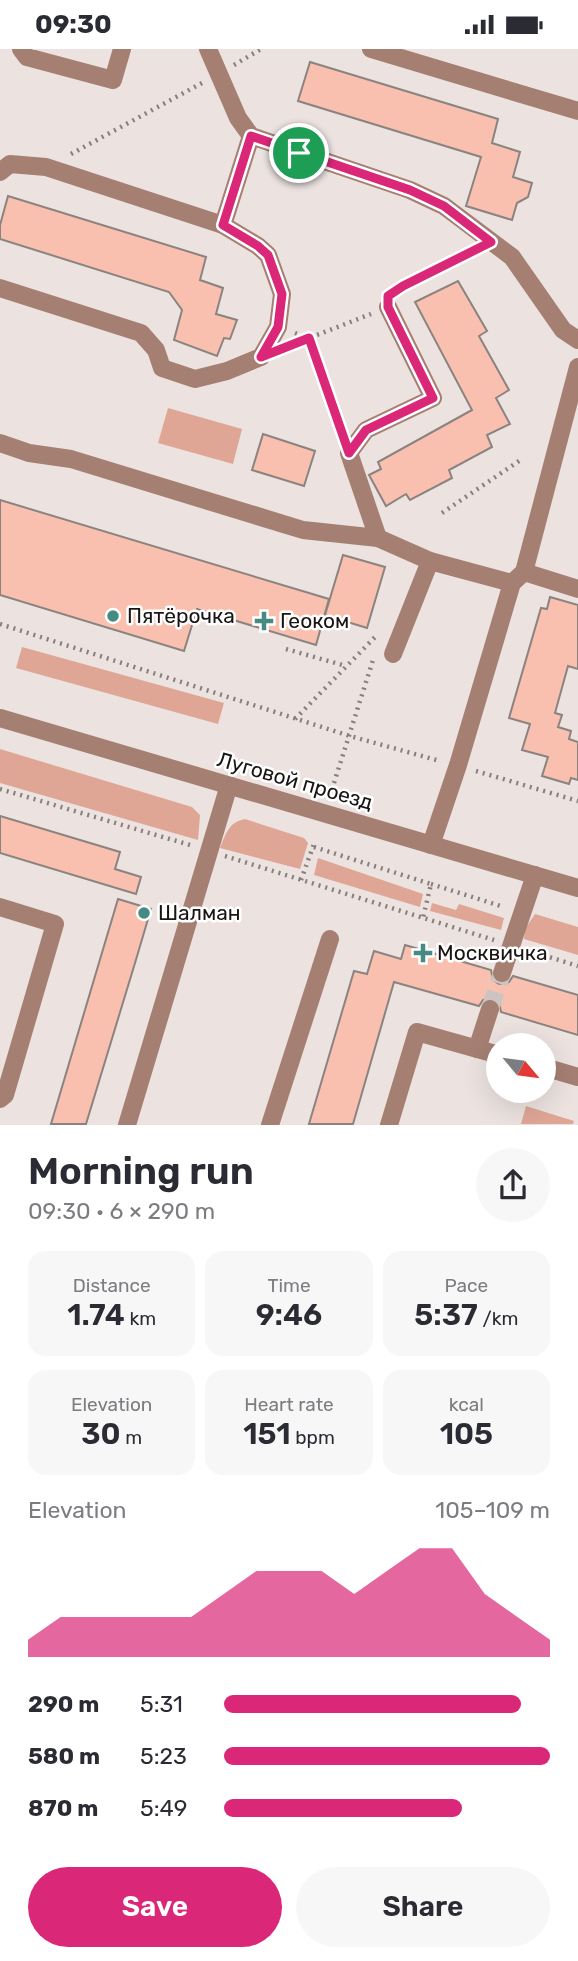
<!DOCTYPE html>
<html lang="en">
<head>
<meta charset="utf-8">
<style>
  :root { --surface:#fff; --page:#f7f7f7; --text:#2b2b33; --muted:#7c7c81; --accent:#db2777 }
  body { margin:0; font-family:Rubik,sans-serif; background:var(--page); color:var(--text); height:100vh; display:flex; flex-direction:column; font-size:26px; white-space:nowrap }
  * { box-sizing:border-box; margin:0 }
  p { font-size:23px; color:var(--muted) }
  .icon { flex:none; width:38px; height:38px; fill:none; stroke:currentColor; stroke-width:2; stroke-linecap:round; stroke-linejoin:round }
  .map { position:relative; height:1076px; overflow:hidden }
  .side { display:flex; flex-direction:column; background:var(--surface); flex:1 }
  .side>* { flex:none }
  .needle { width:46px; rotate:119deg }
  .tools { position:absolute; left:486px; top:984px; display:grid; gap:14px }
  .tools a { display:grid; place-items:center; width:70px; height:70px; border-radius:50%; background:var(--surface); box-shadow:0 7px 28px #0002; font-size:35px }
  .pin { position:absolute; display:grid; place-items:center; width:60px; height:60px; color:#fff; margin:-30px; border:4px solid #fff; border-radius:50%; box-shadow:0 2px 7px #0007 }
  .round { display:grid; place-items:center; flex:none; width:74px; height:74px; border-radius:37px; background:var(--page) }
  .summary { display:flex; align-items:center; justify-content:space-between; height:119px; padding:0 28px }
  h1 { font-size:38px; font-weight:600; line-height:52px }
  .stats { display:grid; grid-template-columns:repeat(3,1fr); gap:10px; height:119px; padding:7px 28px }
  .stats div { display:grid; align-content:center; border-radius:18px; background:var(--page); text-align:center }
  .stats b { font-size:30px; font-weight:600 }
  .stats small { font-size:19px; font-weight:400 }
  .stats p { font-size:19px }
  .chart { height:196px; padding:14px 28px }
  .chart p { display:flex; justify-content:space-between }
  .chart svg { width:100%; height:126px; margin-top:7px; fill:var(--accent); opacity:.7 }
  .primary-button { display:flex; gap:14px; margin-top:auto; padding:14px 28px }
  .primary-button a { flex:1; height:80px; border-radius:42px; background:var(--accent); color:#fff; font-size:28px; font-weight:600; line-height:80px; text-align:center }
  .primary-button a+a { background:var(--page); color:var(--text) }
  ul { padding:0 28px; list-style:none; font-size:23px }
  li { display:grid; grid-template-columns:112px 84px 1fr; align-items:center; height:52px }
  li i { height:18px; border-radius:9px; background:var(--accent) }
  .status { display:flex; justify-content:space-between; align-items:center; height:49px; padding:0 35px; background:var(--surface); direction:ltr }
  .status svg { height:19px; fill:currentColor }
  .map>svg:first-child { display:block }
  .green { fill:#dfa696 }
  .building { fill:#f9c0af; stroke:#8b8380; stroke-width:2 }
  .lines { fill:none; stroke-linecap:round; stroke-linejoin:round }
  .minor-tunnel { stroke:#ccc4c1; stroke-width:18; stroke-dasharray:18 9; stroke-linecap:butt }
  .path { stroke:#867f7d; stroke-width:4.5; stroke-dasharray:2 5; stroke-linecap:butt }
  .minor { stroke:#a67f73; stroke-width:18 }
  .route-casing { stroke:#fff; stroke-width:14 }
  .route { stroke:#db2777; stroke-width:9 }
  .poi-dot { fill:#458b84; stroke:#fff; stroke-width:2.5 }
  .labels { text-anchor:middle; stroke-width:5; stroke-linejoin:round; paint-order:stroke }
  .poi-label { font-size:21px; fill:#181514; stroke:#fff; text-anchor:start }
  .street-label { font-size:21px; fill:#181514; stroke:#fff }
</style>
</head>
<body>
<div class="status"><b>09:30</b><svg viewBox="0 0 49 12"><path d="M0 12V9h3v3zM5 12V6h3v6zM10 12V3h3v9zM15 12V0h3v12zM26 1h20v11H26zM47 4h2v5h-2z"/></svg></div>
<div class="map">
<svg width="578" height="1076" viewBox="0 0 578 1076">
  <rect width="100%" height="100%" fill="#ece3e0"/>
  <!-- green -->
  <g class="green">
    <polygon points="168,359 242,380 233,415 158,394"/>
    <polygon points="22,598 224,654 218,675 16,619"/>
    <polygon points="0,700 192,758 200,766 198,791 0,734"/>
    <path d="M245 770 304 789 308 794 300 820 220 799C226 784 229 773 245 770Z"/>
    <polygon points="318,809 423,845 420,858 314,826"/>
    <polygon points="432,854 456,861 459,855 504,869 501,881 430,862"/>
    <polygon points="535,865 578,878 578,906 524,890 525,880"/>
    <polygon points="526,1057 574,1072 573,1075 521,1075"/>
  </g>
  <!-- building -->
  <g class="building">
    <polygon points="310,13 498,70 492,94 520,103 513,128 532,134 528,148 517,154 512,171 466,157 481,108 298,52"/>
    <polygon points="8,147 206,208 200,231 223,239 216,265 237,271 230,290 224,289 217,307 174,291 182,261 169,243 0,190 0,176"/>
    <polygon points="458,232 487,282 479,287 509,341 496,349 510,375 487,386 492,398 449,421 452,429 410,451 406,445 386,457 369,426 381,420 378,413 472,361 415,253"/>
    <polygon points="263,385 315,402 304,437 252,421"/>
    <polygon points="0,451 329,550 316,596 197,560 184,602 0,546"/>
    <polygon points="343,506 385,518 367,579 325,566"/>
    <polygon points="550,548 578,556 578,620 568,617 555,664 562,666 558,678 571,682 569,690 578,693 578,731 571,729 569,735 542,727 548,708 522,701 530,675 509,669 541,559 547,560"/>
    <polygon points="0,767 120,803 115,820 141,828 136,845 0,804"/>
    <polygon points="118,850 151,860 135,914 86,1075 51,1075"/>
    <polygon points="405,896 491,921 493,931 499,935 509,933 513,927 578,946 578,986 501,963 499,953 493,949 483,951 479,957 394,933 353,1075 309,1075 354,922 367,925 374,902 401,910"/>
  </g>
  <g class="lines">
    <!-- minor-tunnel -->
    <polyline class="minor-tunnel" points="490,960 502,924"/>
    <!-- path -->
    <g class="path">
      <polyline points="234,16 261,0"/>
      <polyline points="71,105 202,34"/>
      <polyline points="397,241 473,202"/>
      <polyline points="295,284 309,289 341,383"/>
      <polyline points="291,296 371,265"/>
      <polyline points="442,464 522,410"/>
      <polyline points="0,575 350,687 440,712"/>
      <polyline points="286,600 346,617"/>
      <polyline points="295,670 378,585"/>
      <polyline points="476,722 578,752"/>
      <polyline points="334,734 373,611"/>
      <polyline points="0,740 190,796"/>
      <polyline points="314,798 431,835 423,869"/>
      <polyline points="225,807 494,891"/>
      <polyline points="301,831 315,792"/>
      <polyline points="431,835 504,858"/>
      <polyline points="530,902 578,917"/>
    </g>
    <!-- minor -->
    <g class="minor">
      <polyline points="21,0 27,8 113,31 122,0"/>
      <polyline points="208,0 238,69 251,87 410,141 444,157 512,208 563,281 578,291"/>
      <polyline points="371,0 578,62"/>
      <polyline points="0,123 10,115 46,118 223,176"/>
      <polyline points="0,239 141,284 156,301 162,319 195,330 227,322 261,308 278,278 282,245 268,206 258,197 223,176 251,87"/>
      <polyline points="0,394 29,404 71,410 303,481 378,489 430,512 512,534"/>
      <polyline points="378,489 349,404 366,381 433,349 388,258"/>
      <polyline points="524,523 578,540"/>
      <polyline points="393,605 430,512"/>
      <polyline points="0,669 578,839"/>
      <polyline points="431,796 458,716 512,534 524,523 578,318"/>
      <polyline points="0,858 55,875 5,1046 0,1050"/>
      <polyline points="502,924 535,826"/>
      <polyline points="477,1000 490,960"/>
      <polyline points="544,1018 578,1028"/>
      <polyline points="127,1076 229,736"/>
      <polyline points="270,1076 330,890"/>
      <polyline points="389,1076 417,983 499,1006"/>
    </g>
  </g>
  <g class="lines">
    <!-- route casing -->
    <g class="route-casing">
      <polygon id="route" points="251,87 410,141 444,157 491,193 403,237 388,247 388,258 433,349 366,381 349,404 309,289 261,308 278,278 282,245 268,206 258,197 223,176"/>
    </g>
    <!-- route -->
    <use href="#route" class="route"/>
  </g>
  <!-- markers -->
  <g class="poi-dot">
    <circle cx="113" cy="567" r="7"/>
    <path d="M260.5 561.5h7v7h7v7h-7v7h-7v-7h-7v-7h7z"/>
    <circle cx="144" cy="864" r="7"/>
    <path d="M419.5 893.5h7v7h7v7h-7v7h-7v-7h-7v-7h7z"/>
  </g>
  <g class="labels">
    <!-- poi labels -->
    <g class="poi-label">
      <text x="127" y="574">Пятёрочка</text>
      <text x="280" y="579">Геоком</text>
      <text x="158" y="871">Шалман</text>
      <text x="437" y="911">Москвичка</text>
    </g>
    <!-- street labels -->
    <g class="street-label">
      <text transform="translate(295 732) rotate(16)" y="7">Луговой проезд</text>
    </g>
  </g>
</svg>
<div class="tools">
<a><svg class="needle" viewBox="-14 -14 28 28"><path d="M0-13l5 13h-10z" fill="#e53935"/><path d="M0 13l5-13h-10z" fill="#7c7c81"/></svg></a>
</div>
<div class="pin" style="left:299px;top:104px;background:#1e9e55"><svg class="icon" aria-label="arrive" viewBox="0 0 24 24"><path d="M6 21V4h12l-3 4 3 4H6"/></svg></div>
</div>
<section class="side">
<div class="summary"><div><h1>Morning run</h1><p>09:30 · 6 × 290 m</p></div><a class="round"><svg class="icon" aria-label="share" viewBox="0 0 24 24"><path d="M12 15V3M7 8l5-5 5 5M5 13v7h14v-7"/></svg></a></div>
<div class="stats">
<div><p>Distance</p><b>1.74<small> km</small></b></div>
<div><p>Time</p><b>9:46</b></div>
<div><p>Pace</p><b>5:37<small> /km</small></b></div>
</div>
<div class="stats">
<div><p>Elevation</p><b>30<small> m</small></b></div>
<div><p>Heart rate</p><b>151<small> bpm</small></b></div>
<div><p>kcal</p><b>105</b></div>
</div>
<div class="chart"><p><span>Elevation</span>105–109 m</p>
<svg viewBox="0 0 160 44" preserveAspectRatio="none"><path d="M0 44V38L10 30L20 30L30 30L40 30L50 30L60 22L70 14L80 14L90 14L100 22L110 14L120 6L130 6L140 22L150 30L160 38V44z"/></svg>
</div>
<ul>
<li><b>290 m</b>5:31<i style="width:91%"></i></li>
<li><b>580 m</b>5:23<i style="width:100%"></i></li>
<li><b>870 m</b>5:49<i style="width:73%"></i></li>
</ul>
<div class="primary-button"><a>Save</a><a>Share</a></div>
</section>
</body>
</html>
